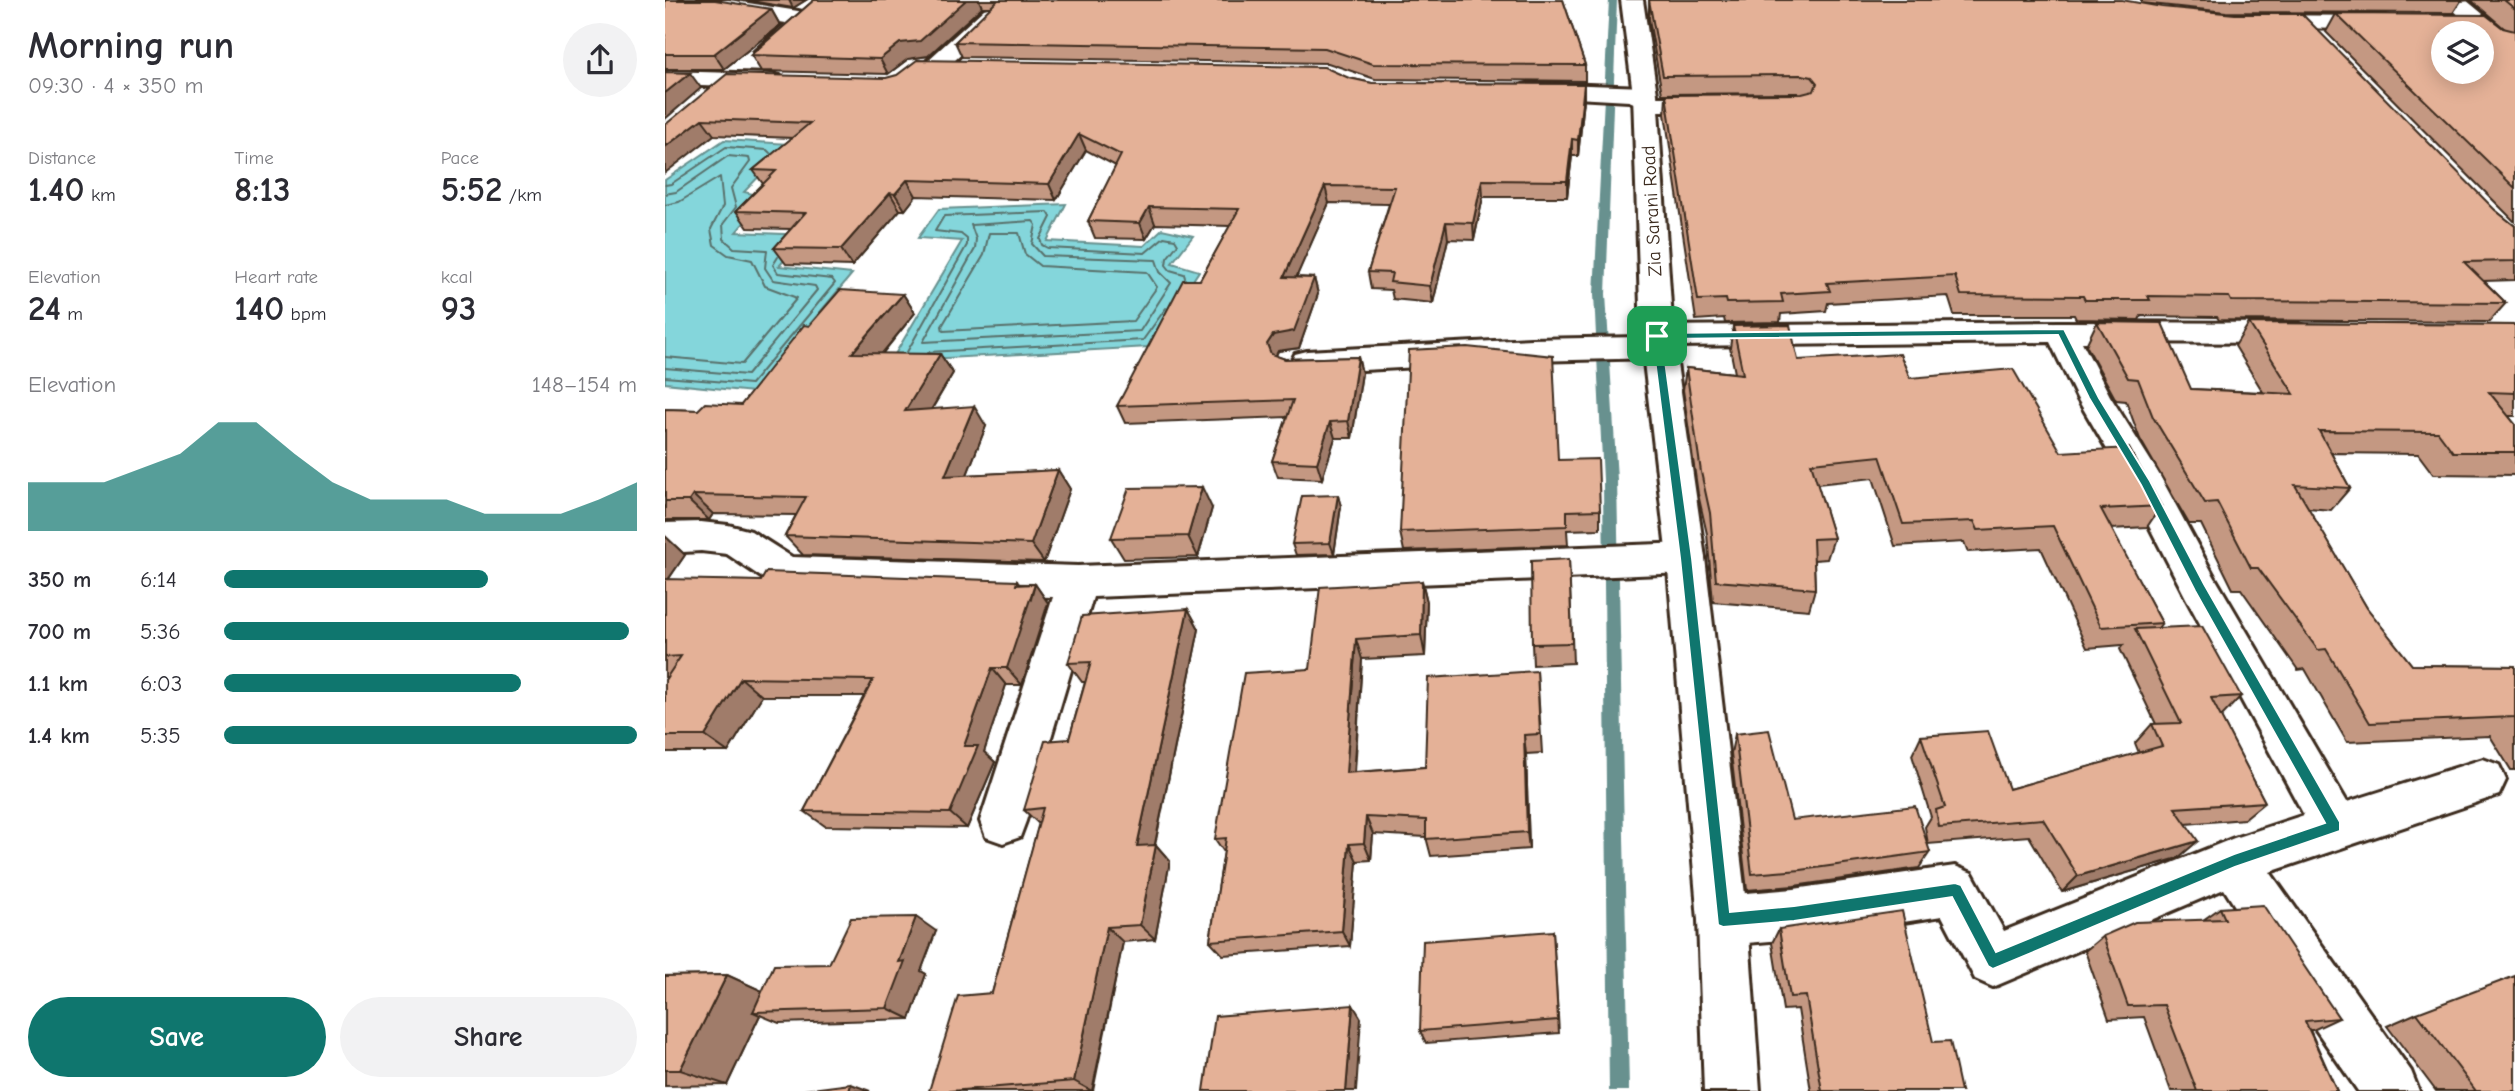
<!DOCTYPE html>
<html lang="en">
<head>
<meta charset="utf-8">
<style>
  :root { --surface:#fff; --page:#f2f2f3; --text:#2b2b33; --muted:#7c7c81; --accent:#0f766e }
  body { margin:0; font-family:"Comic Neue",sans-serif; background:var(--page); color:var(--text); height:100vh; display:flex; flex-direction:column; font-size:26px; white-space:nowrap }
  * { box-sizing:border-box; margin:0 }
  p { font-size:23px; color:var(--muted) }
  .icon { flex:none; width:38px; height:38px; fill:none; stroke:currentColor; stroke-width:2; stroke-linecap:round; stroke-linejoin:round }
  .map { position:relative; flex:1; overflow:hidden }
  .sheet { display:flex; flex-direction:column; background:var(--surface); width:665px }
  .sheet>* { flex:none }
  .tools { position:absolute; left:1766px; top:21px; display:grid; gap:14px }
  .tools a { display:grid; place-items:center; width:63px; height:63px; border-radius:50%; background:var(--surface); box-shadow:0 4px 18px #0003; font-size:35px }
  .pin { position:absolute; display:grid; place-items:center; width:60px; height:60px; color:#fff; margin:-30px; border-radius:14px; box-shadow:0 4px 10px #0006 }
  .round { display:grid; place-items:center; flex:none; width:74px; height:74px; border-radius:37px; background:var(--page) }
  .overview { display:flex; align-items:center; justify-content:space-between; height:119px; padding:0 28px }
  h1 { font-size:38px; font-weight:700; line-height:52px }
  .figures { display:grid; grid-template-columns:repeat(3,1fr); gap:10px; height:119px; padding:7px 28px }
  .figures div { display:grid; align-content:center }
  .figures b { font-size:35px; font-weight:700 }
  .figures small { font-size:19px; font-weight:400 }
  .figures p { font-size:19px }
  .chart { height:196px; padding:14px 28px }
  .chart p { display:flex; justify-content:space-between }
  .chart svg { width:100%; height:126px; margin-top:7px; fill:var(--accent); opacity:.7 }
  .cta { display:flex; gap:14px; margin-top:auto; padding:14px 28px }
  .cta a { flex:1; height:80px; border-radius:42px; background:var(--accent); color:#fff; font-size:28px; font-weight:700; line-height:80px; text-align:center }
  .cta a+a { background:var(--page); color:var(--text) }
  ul { padding:0 28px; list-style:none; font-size:23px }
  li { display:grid; grid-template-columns:112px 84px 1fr; align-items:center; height:52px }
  li i { height:18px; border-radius:9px; background:var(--accent) }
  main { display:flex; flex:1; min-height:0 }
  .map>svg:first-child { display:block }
  .water { fill:#84d6db; stroke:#67918f; stroke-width:2 }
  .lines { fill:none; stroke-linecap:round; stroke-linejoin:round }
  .shore { stroke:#586f6a; stroke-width:2 }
  .stream { fill:#67918f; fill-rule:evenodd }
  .minor-casing { stroke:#3b2a1e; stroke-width:6 }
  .major-casing { stroke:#3b2a1e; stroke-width:6 }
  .minor { fill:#fff; fill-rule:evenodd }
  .major { fill:#fff; fill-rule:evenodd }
  .wall { fill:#c49882; stroke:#3b2a1e; stroke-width:2 }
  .shaded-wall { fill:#a07c6a; stroke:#3b2a1e; stroke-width:2 }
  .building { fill:#e4b197; stroke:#3b2a1e; stroke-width:2; fill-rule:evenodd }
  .route { fill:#0f766e; stroke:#fff; stroke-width:2; fill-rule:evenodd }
  .labels { text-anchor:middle; stroke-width:5; stroke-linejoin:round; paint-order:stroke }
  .street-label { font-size:19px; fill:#3b2a1e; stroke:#fff }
</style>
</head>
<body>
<main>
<section class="sheet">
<div class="overview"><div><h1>Morning run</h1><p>09:30 · 4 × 350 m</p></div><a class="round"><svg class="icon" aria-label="share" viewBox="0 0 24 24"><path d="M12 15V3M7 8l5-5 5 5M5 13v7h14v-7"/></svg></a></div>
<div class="figures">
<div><p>Distance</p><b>1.40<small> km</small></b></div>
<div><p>Time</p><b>8:13</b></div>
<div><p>Pace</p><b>5:52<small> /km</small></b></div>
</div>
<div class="figures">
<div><p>Elevation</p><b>24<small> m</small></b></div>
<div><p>Heart rate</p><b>140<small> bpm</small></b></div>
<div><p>kcal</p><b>93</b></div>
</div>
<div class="chart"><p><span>Elevation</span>148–154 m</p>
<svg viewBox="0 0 160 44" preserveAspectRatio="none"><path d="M0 44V27L10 27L20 27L30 22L40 17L50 6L60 6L70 17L80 27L90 33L100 33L110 33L120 38L130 38L140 38L150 33L160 27V44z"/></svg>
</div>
<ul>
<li><b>350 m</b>6:14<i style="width:64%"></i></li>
<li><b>700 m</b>5:36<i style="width:98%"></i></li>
<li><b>1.1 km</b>6:03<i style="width:72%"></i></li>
<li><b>1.4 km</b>5:35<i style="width:100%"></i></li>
</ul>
<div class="cta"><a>Save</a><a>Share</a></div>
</section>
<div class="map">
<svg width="1850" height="1091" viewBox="0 0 1850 1091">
  <rect width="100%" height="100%" fill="#fff"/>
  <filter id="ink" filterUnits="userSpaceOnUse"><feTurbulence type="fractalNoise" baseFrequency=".0143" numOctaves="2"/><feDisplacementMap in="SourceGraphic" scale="14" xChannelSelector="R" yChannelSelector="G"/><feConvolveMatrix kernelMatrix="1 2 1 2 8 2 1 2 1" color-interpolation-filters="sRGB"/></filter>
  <g filter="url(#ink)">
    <!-- water -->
    <g class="water">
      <polygon points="59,140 125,144 79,192 101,197 71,232 142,235 114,266 187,274 88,392 0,383 0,180"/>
      <polygon points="401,204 382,241 479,246 497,229 528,236 507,263 534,271 484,347 226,361 297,241 253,238 274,209"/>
    </g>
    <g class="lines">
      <!-- shore -->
      <g class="shore">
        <polyline points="0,185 6,184 61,147 102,150 105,153"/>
        <polyline points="0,194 11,192 63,156 84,158 85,162 66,188 71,207 58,224 59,239 69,248 102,250 100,268 108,280 150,286 152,290 82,375 0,368"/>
        <polyline points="0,205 14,202 55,177 58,206 46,229 49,245 63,255 87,260 100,286 132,298 77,364 0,357"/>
        <polygon points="368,221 371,225 367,244 378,256 491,260 495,272 506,283 475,331 258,342 310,249 311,239 306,225"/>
        <polygon points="324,233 354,233 360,254 375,266 482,272 492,287 468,321 278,331 277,326 319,255"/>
        <polyline points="242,352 302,245 302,239 296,234 270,231 279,216 383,212 386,217 375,239 377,245 383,248 480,253 499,237 510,239 513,244 502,258 501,265 505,270 519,274 520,278"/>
        <polyline points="263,352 478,340 501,308"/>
        <polyline points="0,377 86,384 170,283 167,279 113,273 108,265 113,257"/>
      </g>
      <!-- stream -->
      <polygon class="stream" points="944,0 952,0 941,294 952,480 964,1091 944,1091 938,480 929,294"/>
      <!-- minor casing -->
      <g class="minor-casing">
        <g id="minor">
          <path d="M13 0H64L133 11 141 13 144 24C134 39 112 62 93 57L89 52 121 23 24 7 16 5Z"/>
          <polygon points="1777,0 1801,0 1841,33 1850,35 1850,49 1826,44"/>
          <polygon points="327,7 335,9 338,14 335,19 278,71 262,71 258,66 262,61 319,9"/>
          <polygon points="1594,15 1720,16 1728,18 1731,23 1728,28 1720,30 1586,27 1583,22 1586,17"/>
          <polygon points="0,71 106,74 115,76 118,81 115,86 106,88 0,85"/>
          <polygon points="867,83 980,87 989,89 992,97 1051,97 1060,99 1063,104 1060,109 1051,111 988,111 964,101 858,95 855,90 858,85"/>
          <polygon points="1396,322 1630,323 1641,326 1646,333 1641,340 1630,343 1417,342 1445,396 1494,474 1549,576 1682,802 1818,759 1834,765 1841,780 1834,795 1605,872 1746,1071 1754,1091 1693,1091 1616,979 1559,889 1328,987 1310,979 1277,916 1129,939 1058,945 1040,938 1033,920 1040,902 1058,895 1129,889 1290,866 1307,873 1339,931 1569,838 1639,815 1521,598 1464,487 1412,398 1385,342 1009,346 1004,354 993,358 866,361 642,373 630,370 626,362 630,354 642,351 866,339 976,337 981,329 992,326"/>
          <polygon points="36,522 63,525 86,531 127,557 413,566 1021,543 1035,547 1040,558 1035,569 1021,573 428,597 361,821 355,837 338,843 321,837 315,821 388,597 124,589 102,581 62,554 36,551 0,553 0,523"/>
        </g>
      </g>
      <!-- major casing -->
      <g class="major-casing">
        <polygon id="major" points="956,0 978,0 992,94 1008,336 1040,558 1083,920 1095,1091 1039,1091 1033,920 1002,558 976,336 968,94"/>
      </g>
      <!-- minor -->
      <use href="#minor" class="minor"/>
      <!-- major -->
      <use href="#major" class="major"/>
    </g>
    <!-- wall -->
    <g class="wall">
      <polygon points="0,0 106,9 115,25 59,69 0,69"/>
      <polygon points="80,0 141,0 128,8"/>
      <polygon points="149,0 898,0 920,65 920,81 710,79 663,63 297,57 290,42 327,7 317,7 263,56 243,59 223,74 96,71 86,55"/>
      <polygon points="984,0 1830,210 1850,226 1850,280 1819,281 1841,303 1824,322 1554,320 1552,317 1476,316 1474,320 1411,319 1409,315 1289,315 1283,296 1163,303 1161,311 1116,314 1115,322 1060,323 1059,318 1031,320 1000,114 1001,95 1134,93 997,94 984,19"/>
      <polygon points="1476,0 1850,0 1850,222 1661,32 1671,14 1840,29 1806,0 1796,1 1788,13 1561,12 1477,3"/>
      <polygon points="221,78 684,78 707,83 919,84 919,100 913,156 907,156 902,197 818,197 809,240 783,239 768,303 728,299 726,290 706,289 703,272 724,204 664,203 631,277 649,278 653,294 634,348 613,351 611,356 620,359 693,357 697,373 687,438 670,438 657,479 613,477 607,461 622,417 460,423 452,406 535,280 565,226 490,224 481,239 430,238 423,221 451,166 421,150 391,200 251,196 240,210 235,210 187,266 121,264 109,248 126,229 83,228 71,211 98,184 88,170 127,138 49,135 0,125"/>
      <polygon points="238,294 250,313 217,354 275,354 288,373 267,409 321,426 302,475 393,470 405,489 379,562 138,555 120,536 131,515 48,514 44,520 0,520 0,409 33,410 76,405 144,326"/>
      <polygon points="1432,322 1526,389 1598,392 1570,346 1584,323 1850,325 1850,416 1843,416 1850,424 1850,475 1768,474 1753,454 1666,453 1685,488 1666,510 1643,508 1702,608 1747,665 1850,666 1850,770 1846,770 1825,736 1682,742 1640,669 1633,670 1576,589 1568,589 1536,524 1524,524 1475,439 1461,401 1451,400 1421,345"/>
      <polygon points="1068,326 1133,360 1245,378 1396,452 1496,506 1482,527 1446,529 1497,623 1493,628 1576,696 1557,716 1555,716 1600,802 1579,819 1521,824 1513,858 1397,892 1364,836 1263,844 1260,827 1266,817 1247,755 1256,736 1344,789 1474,753 1470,743 1487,724 1491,724 1455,649 1458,645 1422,648 1376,548 1303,552 1299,542 1230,546 1208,478 1152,484 1169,538 1162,559 1149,560 1150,589 1144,610 1048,602 1042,534 1033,494 1018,390 1021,368 1070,373 1065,348"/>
      <polygon points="893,460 935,510 935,529 902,530 903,545 739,551 735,532"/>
      <polygon points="676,506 669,554 631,555 627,544"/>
      <polygon points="547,508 533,557 459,559 446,538"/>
      <polygon points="0,536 20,555 3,580 370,584 383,603 357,685 341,685 319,752 330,762 302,828 160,826 139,811 199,696 97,696 63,752 0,752 0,680 2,677 0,677"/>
      <polygon points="904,559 908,663 868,665 867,644"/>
      <polygon points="757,581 762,602 760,656 697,659 690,772 760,767 872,671 877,753 861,754 864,849 766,856 761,837 708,834 706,860 692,861 685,946 558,955 545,941 559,852 550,839 645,669"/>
      <polygon points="523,609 534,629 490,845 491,845 505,861 490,939 458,942 428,1091 264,1091 327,993 374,824 359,810 404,739 420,682 417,682 403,663"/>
      <polygon points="1070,734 1127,820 1265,852 1254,868 1129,886 1082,890 1066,753"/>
      <polygon points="1555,908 1674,1018 1648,1030 1645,1030 1672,1091 1506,1091 1479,1017 1444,1019 1420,951 1438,936 1538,920"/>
      <polygon points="1114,929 1268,1042 1296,1091 1146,1091 1133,1009 1118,1010 1107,943"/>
      <polygon points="271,931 256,971 261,974 245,1019 114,1023 95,1015 62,1085 0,1086 0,976 62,975 97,991 164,964"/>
      <polygon points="888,931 894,1033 761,1043 755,1031"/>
      <polygon points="1752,1013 1850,1091 1771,1091 1722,1026"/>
    </g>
    <!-- shaded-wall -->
    <g class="shaded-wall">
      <polygon points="124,0 141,0 128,8"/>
      <polygon points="301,0 314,0 317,7 263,56 243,59 223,74 215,59 235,43"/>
      <polygon points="106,9 115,25 59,69 49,54"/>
      <polygon points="25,73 36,88 0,119 0,93"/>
      <polygon points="919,84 919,100 913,156 913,140"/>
      <polygon points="37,119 49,135 0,173 0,147"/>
      <polygon points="414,134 421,150 391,200 384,184"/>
      <polygon points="907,139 907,156 902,197 902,181"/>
      <polygon points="242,180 251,196 240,210 230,194"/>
      <polygon points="817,180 818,197 809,240 808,223"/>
      <polygon points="660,186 664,203 624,294 619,277"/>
      <polygon points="225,193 235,210 187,266 176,249"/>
      <polygon points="484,207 490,224 481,239 475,223"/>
      <polygon points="781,222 783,239 768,303 765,286"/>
      <polygon points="649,278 653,294 634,348 613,351 608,361 602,344"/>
      <polygon points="238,294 250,313 201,373 187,353"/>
      <polygon points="275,354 288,373 254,430 240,411"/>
      <polygon points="693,357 697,373 687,438 683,421"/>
      <polygon points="309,406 321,426 294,495 280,476"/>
      <polygon points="665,422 670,438 657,479 652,463"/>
      <polygon points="393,470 405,489 379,562 366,544"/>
      <polygon points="537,487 547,508 533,557 523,536"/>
      <polygon points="28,495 48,514 44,520 24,501"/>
      <polygon points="673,495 676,506 669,554 665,543"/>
      <polygon points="0,536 20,555 0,584"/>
      <polygon points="352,581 366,599 370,584 383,603 357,685 342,668 351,585"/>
      <polygon points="757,581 762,602 760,656 756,635"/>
      <polygon points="523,609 534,629 486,863 472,846"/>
      <polygon points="691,639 697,659 688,791 681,773"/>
      <polygon points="327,668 341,685 319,752 330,762 302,828 285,813 299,746"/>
      <polygon points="76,678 97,696 63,752 40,736"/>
      <polygon points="859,735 861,754 864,849 862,832"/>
      <polygon points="701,817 708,834 706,860 699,843"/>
      <polygon points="1533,841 1513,858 1397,892 1413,876"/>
      <polygon points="684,844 692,861 685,946 677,931"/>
      <polygon points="491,845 505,861 490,939 475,925"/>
      <polygon points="251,917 271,931 256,971 261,974 245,1019 222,1008 234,962"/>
      <polygon points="442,927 458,942 427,1091 409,1081"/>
      <polygon points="62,975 104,994 88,1012 95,1015 62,1085 15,1070"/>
      <polygon points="688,1005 696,1018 691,1091 681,1091"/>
      <polygon points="186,1084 205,1091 184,1091"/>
    </g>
    <!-- building -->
    <g class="building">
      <polygon points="0,0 50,0 106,9 49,54 0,54"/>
      <polygon points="149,0 301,0 255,41 235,43 215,59 86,55"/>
      <polygon points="333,0 898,0 920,65 708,64 660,48 290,42"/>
      <polygon points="984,0 1457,0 1497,7 1570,14 1637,14 1830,210 1850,226 1850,261 1799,262 1841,303 1566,301 1564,297 1483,296 1485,300 1420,300 1418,296 1296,295 1290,276 1162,283 1165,291 1116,294 1118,302 1062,303 1061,299 1033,300 1001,95 1137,94 1149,91 1152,83 1147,77 1137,75 998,76"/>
      <polygon points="1839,0 1850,0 1850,9"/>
      <path d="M1671 14 1821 15 1838 28 1850 31V188ZM1778 33H1816V72H1778Z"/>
      <polygon points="252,60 659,67 684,78 707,83 919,84 913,140 907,139 902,181 817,180 808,223 781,222 765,286 725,282 727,273 703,272 730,187 660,186 619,277 649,278 629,331 608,335 602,344 606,354 620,359 693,357 683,421 665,422 652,463 607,461 628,400 452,406 518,280 535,280 574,209 484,207 475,223 423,221 456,155 414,134 384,184 242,180 230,194 225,193 176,249 109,248 140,213 71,211 111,171 88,170 145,123 37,119 0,147 0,125 62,74 221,78 232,75"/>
      <polygon points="0,72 25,73 0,93"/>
      <polygon points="175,290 238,294 187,353 275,354 240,411 309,406 280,476 393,470 366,544 120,536 141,497 28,495 24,501 0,501 0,409 33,410 40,403 76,405 139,325 144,326"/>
      <polygon points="1432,322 1497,323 1526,389 1629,394 1584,323 1850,325 1850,393 1824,392 1850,424 1850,452 1788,452 1773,432 1654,431 1685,488 1630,485 1702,608 1747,665 1850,666 1850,717 1705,723 1661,649 1653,650 1593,568 1586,568 1552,502 1540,503 1488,417 1473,379 1463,378"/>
      <polygon points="1125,325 1133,360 1235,354 1245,378 1348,369 1396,452 1464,448 1496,506 1436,509 1497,623 1436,627 1388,526 1313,530 1309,521 1238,524 1215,456 1146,463 1169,538 1148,539 1150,589 1051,581 1045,513 1036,472 1021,368 1078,374 1068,326"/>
      <polygon points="802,347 888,356 893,460 933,459 935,510 902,511 902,526 735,532 744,350"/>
      <polygon points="537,487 523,536 446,538 464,488"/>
      <polygon points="673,495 665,543 627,544 637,496"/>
      <polygon points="904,559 907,643 867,644 866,561"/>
      <polygon points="101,572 352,581 351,585 370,584 342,668 327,668 299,746 313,746 285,813 139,811 208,680 76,678 40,736 0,736 0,680 16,656 0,657 0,579 96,581"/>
      <polygon points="757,581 756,635 691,639 681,773 760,767 763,678 872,671 875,734 859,735 862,832 761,839 761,820 701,817 699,843 684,844 677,931 545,941 561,838 550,839 579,673 645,669 655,587"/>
      <polygon points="523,609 472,846 491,845 475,925 442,927 409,1081 285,1091 264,1091 293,996 327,993 378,808 359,810 380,741 404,739 426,662 403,663 417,616"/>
      <polygon points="1537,626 1576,696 1546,698 1600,802 1510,808 1533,841 1413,876 1378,819 1274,827 1271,810 1280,807 1256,736 1323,731 1344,789 1497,746 1487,724 1516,723 1470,629"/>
      <polygon points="1104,730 1127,820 1250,806 1265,852 1136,870 1087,874 1070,734"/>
      <polygon points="1598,905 1674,1018 1640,1021 1672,1091 1532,1091 1499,1005 1463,1006 1438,936 1470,922 1560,919 1555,908"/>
      <polygon points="1237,911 1268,1042 1285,1041 1296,1091 1157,1091 1141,996 1125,997 1114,929"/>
      <polygon points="251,917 234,962 240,961 222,1008 88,1012 109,965 164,964 186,918"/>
      <polygon points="888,931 893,1020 755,1031 758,941"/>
      <polygon points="62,975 15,1070 0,1070 0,976"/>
      <polygon points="1850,976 1850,1091 1811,1091 1752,1013"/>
      <polygon points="688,1005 681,1091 539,1091 550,1016"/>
      <polygon points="186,1084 184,1091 131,1091"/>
    </g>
  </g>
  <!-- route -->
  <path class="route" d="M1399 329 1434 398 1485 481 1539 584 1675 822V831L1570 867 1328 969 1323 966 1287 897 1129 921 1058 927 1053 925 1015 558 987 336 992 333ZM1393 335 1424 398 1476 485 1530 591 1660 823 1569 854 1331 952 1296 885 1290 883 1129 906 1065 912 1027 558 997 339Z"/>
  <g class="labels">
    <!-- street labels -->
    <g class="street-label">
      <text transform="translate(986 211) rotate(-93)" y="7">Zia Sarani Road</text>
    </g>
  </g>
</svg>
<div class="tools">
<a><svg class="icon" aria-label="layers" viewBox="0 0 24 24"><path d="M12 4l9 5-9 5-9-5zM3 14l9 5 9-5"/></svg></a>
</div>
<div class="pin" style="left:992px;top:336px;background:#1e9e55"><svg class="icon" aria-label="arrive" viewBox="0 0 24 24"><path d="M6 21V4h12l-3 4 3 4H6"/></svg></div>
</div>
</main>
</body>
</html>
